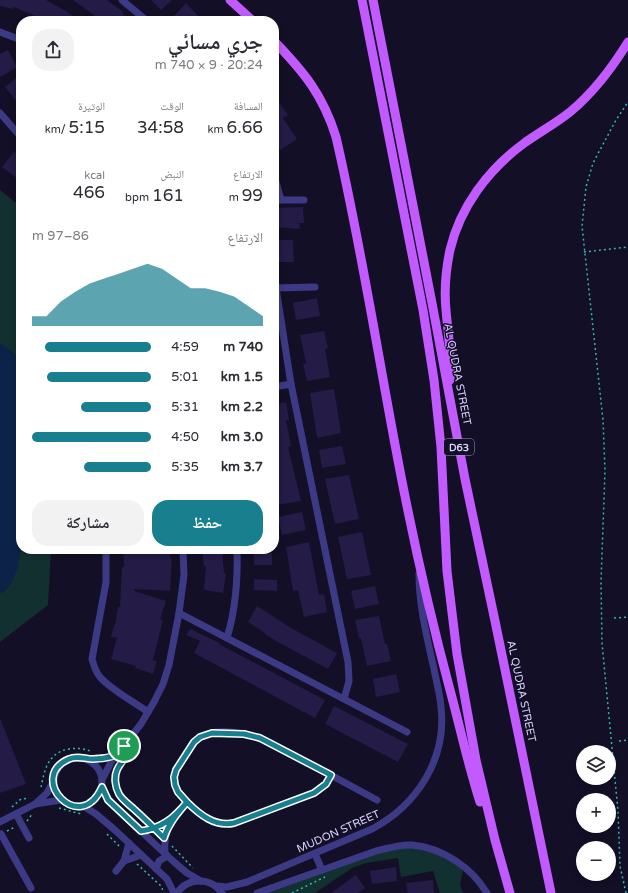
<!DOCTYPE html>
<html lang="ar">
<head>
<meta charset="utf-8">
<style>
  :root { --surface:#fff; --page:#f2f2f3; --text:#2b2b33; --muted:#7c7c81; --accent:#187f8f }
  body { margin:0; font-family:"Varela Round","Noto Naskh Arabic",sans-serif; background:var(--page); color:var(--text); direction:rtl; height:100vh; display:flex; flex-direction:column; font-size:15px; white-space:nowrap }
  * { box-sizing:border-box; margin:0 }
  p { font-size:13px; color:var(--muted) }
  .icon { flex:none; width:22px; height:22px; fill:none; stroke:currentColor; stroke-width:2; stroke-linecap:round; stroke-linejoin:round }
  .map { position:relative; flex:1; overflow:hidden; direction:ltr }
  .details { position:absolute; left:16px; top:16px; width:263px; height:538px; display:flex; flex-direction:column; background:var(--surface); border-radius:16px; box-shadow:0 2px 6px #0003; direction:rtl }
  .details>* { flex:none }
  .controls { position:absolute; left:576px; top:745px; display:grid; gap:8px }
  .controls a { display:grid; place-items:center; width:40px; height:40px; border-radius:50%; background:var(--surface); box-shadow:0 2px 6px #0003; font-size:20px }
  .pin { position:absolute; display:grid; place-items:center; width:34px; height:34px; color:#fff; margin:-17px; border:2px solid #fff; border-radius:50%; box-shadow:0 1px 4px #0007 }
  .round { display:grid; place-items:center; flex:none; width:42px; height:42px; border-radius:16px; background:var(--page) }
  .overview { display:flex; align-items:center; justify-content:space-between; height:68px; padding:0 16px }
  h1 { font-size:22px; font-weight:600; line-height:30px }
  .figures { display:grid; grid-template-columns:repeat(3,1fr); gap:6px; height:68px; padding:4px 16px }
  .figures div { display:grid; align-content:center }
  .figures b { font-size:17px; font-weight:600 }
  .figures small { font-size:11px; font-weight:400 }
  .figures p { font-size:11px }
  .chart { height:112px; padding:8px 16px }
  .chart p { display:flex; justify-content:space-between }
  .chart svg { width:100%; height:72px; margin-top:4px; fill:var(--accent); opacity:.7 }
  .primary-button { display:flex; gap:8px; margin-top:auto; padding:8px 16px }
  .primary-button a { flex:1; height:46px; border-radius:16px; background:var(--accent); color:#fff; font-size:16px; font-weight:600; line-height:46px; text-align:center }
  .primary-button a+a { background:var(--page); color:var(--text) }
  ul { padding:0 16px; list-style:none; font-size:13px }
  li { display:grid; grid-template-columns:64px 48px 1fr; align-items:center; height:30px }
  li i { height:10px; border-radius:5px; background:var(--accent) }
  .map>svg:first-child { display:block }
  .green { fill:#12302f }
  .water { fill:#0c2248 }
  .building { fill:#241b47 }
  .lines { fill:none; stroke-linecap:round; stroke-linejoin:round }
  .path { stroke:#2fb8b0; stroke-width:1.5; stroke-dasharray:2 3; stroke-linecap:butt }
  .minor { stroke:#3d3a85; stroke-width:7 }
  .major { stroke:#c25bff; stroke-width:9 }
  .route-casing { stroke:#fff; stroke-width:8 }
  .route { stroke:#187f8f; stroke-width:5 }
  .labels { text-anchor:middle; stroke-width:3; stroke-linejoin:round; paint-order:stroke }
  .shield { fill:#130f26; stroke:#9e99be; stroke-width:1 }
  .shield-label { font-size:10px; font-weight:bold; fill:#d9d4ff }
  .street-label { font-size:11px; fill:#d9d4ff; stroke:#130f26 }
</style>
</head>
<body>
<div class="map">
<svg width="628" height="893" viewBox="0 0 628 893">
  <rect width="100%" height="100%" fill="#130f26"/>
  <!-- green -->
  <g class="green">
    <polygon points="0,190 21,207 21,549 51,549 48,605 0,642"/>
    <polygon points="420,846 455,862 463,871 460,884 463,893 440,893 433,871 401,877 398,858 366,863 352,868 315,893 256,893 372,851"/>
  </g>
  <!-- water -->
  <path class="water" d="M0 343C8 347 16 355 21 363V423L19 435 17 464 21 548 18 567 11 584 4 592 0 593Z"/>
  <!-- building -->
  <g class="building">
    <polygon points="0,0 46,0 66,11 79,21 43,21 40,18 14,7 13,9 0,6"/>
    <polygon points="73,0 107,0 123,12 122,13 131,21 102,21"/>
    <polygon points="151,0 172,0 161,10"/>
    <polygon points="186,3 200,18 196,21 175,21 172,18"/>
    <polygon points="8,50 17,67 0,77 0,54"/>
    <polygon points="21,74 21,99 17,102 5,87"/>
    <polygon points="274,95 288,115 283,118 297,139 280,150 274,141"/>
    <polygon points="14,152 21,157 21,175 18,179 2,167"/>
    <polygon points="303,207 304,223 299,223 300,229 274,227 274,208"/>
    <polygon points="274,240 293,240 294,262 274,262"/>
    <polygon points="317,298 320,316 296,320 293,303"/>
    <polygon points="324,331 328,348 325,349 330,377 307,381 303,364 306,363 300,335"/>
    <polygon points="334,389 341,433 317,438 310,393"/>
    <polygon points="286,402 289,420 286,420 291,446 288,447 301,501 277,505 274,492 274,404"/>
    <polygon points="342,446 346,464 322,468 319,450"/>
    <polygon points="349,475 359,519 335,524 325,479"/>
    <polygon points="302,512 306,530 282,535 278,517"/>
    <polygon points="362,532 371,575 347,579 338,537"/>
    <polygon points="309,542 319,595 324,594 327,612 304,617 298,590 293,591 286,547"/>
    <polygon points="123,549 171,549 170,559 172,559 170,591 134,589 134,591 166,601 160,619 163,620 153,660 157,661 153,674 135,668 136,666 111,659 117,638 111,637 114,625 115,625 118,607 120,607 122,567 124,567"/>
    <polygon points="202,549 222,549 224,573 226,573 223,593 204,590 206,566 204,567"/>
    <polygon points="272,553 272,565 254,565 254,554"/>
    <polygon points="254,579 277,580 277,591 254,590"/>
    <polygon points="375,586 379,604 355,609 351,591"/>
    <polygon points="257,606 291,628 337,653 328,669 276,641 265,634 265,633 248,622"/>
    <polygon points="379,616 385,644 387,644 391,661 367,666 361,638 359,638 355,620"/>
    <polygon points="190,629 220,643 219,644 325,700 315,718 194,653 200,641 186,635"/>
    <polygon points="396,674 400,692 376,697 373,679"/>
    <polygon points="334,706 408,744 398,762 325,724"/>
    <polygon points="0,718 26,784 0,793"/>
    <polygon points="396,867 397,881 372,884 370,871"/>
    <polygon points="356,875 365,888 358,893 331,893"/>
    <polygon points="433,880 434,893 408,893 406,883"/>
  </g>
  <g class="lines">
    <!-- path -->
    <g class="path">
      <polyline points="584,252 628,247"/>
      <polyline points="614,618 628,617"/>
      <polyline points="619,741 628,740"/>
      <path d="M129 751C127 757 121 763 118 769 108 793 133 808 148 822"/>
      <path d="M41 787C43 778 45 765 52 758 60 748 78 746 90 751"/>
      <polyline points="12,807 21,799 29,798"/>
      <polyline points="59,808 81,814"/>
      <polyline points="27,821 33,813"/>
      <polyline points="7,831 15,827"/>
      <polyline points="107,834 120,847"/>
      <polyline points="172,846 193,868"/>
      <polyline points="137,864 162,887 163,893"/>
      <polyline points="292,893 325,877"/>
      <polyline points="626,893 620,866 618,811 602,643 601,582 605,471 603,420 582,226 586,187 593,163 616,120 628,102"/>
    </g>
    <!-- minor -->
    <g class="minor">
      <polyline points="122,0 147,21"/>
      <polyline points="0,32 21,40"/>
      <polyline points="0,113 21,137"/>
      <polyline points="274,175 281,200"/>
      <polyline points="274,200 304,200"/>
      <polyline points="274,288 315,287"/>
      <polyline points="276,288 291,384 348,662 349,681 344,699"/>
      <polyline points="274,387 291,384"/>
      <path d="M106 549V582L92 659C94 666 95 671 100 677 110 689 134 702 148 712"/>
      <polyline points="179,613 407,732"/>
      <path d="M227 638C236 608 238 580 237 549"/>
      <circle cx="78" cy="782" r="24"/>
      <polyline points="87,759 101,759 114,756"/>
      <path d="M331 775 325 784 314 793 234 823C221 826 211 822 200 814 187 804 169 788 176 769 179 763 184 757 188 751 193 744 198 737 208 734 227 728 259 736 275 745L377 800"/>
      <polyline points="102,780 111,762 141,724 154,702 163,684 169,665 179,613 184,575 183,549"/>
      <polyline points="102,787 105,794 113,805 174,862 187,873 201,881"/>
      <polyline points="35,804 47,793 53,782"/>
      <polyline points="83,806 96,814 116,831 167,879 174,893"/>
      <polyline points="16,814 29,838"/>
      <polyline points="0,822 35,804 61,800"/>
      <polyline points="141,831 158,827 171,819"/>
      <polyline points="1,834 31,888"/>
      <path d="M165 854C163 828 171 821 187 803"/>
      <polyline points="315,854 322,870"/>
      <polyline points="124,861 141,855"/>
      <polyline points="156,869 159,861 167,856"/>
      <polyline points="116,871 124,861 129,843"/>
      <path d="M216 886 227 887 247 882 372 829C417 805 447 759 441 707 440 695 437 684 435 674 428 641 419 608 419 574"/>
      <path d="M177 893C188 877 211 877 222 893"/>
      <path d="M257 893 376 851C388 848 400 844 412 845 443 848 471 867 487 893"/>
    </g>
    <!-- major -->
    <g class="major">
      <polyline points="230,0 253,21"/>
      <polyline points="362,0 423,310 434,380 441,447 447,571 457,654 476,760 495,840 510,893"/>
      <polyline points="373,0 432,303 465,479 495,621 551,893"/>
      <path d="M274 41C304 72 323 95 336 137 362 249 379 363 401 476 415 548 431 619 450 690 460 727 468 765 480 802"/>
      <path d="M450 380C452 356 448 334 446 310 444 290 446 269 450 250 460 207 488 170 523 144 538 133 555 124 570 112 594 92 612 68 628 42"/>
    </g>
  </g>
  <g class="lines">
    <!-- route casing -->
    <g class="route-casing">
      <path id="route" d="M124 746 114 756C107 758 100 759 93 759 85 759 77 755 69 759 26 777 80 837 102 787L108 800 141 831C162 828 174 818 187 802 200 815 215 827 234 823L314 793 326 784 331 775 260 738 244 734 212 733 200 737 194 742 176 770 174 777 175 785 178 792 187 802C178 813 168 824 164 838 155 829 145 819 135 810 130 805 122 800 119 794 115 787 114 777 117 770 120 763 126 757 130 752L124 746"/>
    </g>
    <!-- route -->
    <use href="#route" class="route"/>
  </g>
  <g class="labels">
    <!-- shield labels -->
    <rect class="shield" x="444" y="439" width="30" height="16" rx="3"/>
    <g class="shield-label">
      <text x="459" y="451">D63</text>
    </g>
    <!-- street labels -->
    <g class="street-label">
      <text transform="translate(458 374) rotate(79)" y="4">AL QUDRA STREET</text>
      <text transform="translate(522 691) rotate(78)" y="4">AL QUDRA STREET</text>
      <text transform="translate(338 831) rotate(-24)" y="4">MUDON STREET</text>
    </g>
  </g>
</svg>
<div class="controls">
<a><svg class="icon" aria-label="layers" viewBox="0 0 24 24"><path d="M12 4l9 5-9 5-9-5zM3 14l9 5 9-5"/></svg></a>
<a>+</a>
<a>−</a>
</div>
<div class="pin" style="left:124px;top:746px;background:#1e9e55"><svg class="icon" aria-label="arrive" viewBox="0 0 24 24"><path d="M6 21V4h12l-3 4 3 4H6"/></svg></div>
<section class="details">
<div class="overview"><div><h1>جري مسائي</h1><p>20:24 · 9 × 740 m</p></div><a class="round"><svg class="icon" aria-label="share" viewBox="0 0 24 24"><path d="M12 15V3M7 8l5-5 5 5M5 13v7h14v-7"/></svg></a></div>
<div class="figures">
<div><p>المسافة</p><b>6.66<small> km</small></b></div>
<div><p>الوقت</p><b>34:58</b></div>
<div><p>الوتيرة</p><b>5:15<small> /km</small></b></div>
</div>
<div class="figures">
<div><p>الارتفاع</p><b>99<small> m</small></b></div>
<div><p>النبض</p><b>161<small> bpm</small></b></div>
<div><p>kcal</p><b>466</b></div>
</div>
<div class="chart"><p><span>الارتفاع</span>86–97 m</p>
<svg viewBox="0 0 160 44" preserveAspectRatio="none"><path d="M0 44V38L10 38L20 29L30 23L40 18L50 15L60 12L70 9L80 6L90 9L100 15L110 21L120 21L130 23L140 26L150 32L160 38V44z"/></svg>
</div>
<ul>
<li><b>740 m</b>4:59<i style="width:89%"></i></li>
<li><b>1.5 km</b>5:01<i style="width:87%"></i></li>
<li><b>2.2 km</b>5:31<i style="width:59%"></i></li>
<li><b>3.0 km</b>4:50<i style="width:100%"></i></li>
<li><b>3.7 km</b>5:35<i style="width:56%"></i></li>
</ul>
<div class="primary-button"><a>حفظ</a><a>مشاركة</a></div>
</section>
</div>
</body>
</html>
